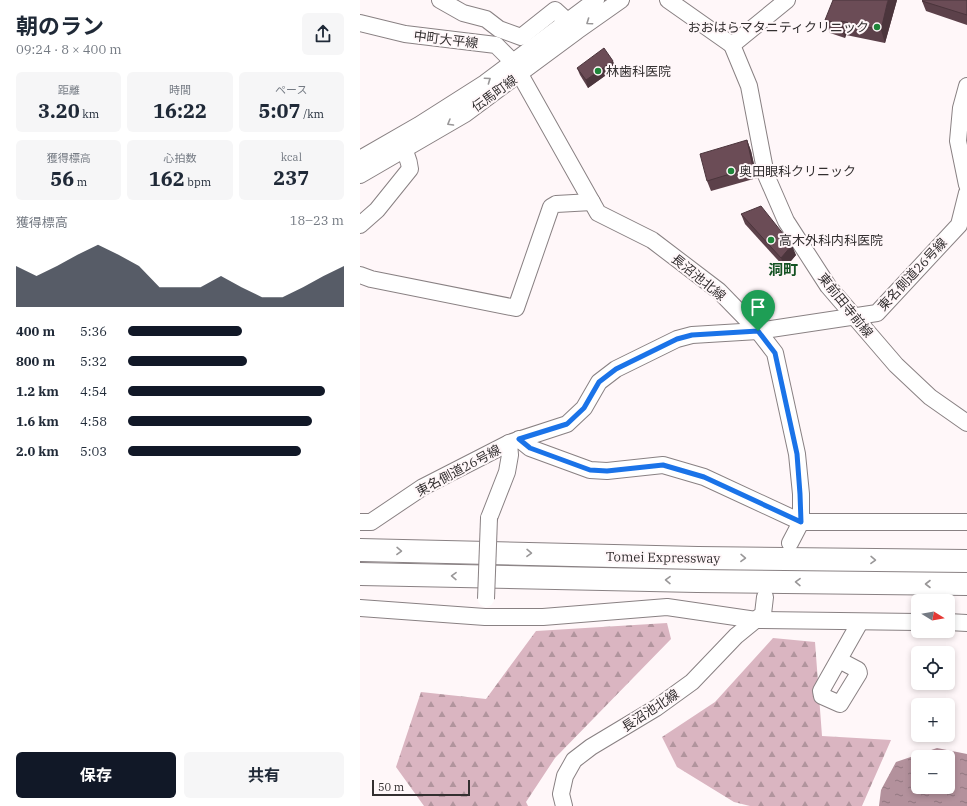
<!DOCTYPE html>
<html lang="ja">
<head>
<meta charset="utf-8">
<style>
  :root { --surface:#fff; --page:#f6f6f7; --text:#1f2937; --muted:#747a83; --accent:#111827 }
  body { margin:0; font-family:"IBM Plex Serif","Noto Sans JP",serif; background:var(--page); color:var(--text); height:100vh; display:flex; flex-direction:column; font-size:15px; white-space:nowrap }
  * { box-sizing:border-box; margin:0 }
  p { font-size:13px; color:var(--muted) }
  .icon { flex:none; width:22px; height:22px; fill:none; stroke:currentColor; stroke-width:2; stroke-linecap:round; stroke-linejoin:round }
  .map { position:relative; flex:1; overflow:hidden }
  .panel { display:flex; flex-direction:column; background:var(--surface); width:360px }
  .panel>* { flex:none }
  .needle { width:26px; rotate:101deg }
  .tools { position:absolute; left:551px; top:594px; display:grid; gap:8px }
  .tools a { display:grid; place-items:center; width:44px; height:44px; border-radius:6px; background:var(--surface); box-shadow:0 2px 6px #0003; font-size:20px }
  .scale { position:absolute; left:12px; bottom:10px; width:98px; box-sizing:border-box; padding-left:4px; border:2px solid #332f30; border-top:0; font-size:11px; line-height:14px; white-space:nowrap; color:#332f30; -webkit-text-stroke:3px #fff7f9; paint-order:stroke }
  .pin { position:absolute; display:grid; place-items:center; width:34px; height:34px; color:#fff; margin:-41px -17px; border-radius:50% 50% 50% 0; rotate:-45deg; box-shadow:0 0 4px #0007 }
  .pin .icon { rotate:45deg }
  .round { display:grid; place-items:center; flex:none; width:42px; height:42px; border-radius:6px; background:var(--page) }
  .overview { display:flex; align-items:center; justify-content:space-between; height:68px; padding:0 16px }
  h1 { font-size:22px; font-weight:700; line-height:30px }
  .figures { display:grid; grid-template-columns:repeat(3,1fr); gap:6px; height:68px; padding:4px 16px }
  .figures div { display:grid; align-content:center; border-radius:6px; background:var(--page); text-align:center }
  .figures b { font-size:20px; font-weight:700 }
  .figures small { font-size:11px; font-weight:400 }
  .figures p { font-size:11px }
  .chart { height:112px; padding:8px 16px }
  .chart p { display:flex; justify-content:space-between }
  .chart svg { width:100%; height:72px; margin-top:4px; fill:var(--accent); opacity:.7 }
  .primary-button { display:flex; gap:8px; margin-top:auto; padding:8px 16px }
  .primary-button a { flex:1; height:46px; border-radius:6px; background:var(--accent); color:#fff; font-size:16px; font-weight:700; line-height:46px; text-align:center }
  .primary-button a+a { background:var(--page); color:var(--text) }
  ul { padding:0 16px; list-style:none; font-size:13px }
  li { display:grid; grid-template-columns:64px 48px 1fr; align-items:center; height:30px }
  li i { height:10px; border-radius:5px; background:var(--accent) }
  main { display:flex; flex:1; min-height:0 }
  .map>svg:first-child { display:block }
  .forest { fill:url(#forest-firs) }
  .water { fill:url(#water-ripples); fill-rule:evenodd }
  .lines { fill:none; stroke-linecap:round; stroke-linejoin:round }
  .minor-casing { stroke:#898183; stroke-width:18 }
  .highway-casing { stroke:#898183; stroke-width:24 }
  .minor { stroke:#fff; stroke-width:16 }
  .highway { stroke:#fff; stroke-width:22 }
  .minor-bridge-casing { stroke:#898183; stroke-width:18; stroke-linecap:butt }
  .minor-bridge { stroke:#fff; stroke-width:16 }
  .wall { fill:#5c414a }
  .shaded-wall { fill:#4b353c }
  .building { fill:#6b4c56; stroke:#4b353c }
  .oneway { stroke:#999798 }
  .route-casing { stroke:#fff; stroke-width:8 }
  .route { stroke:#1a73e8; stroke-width:5 }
  .poi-dot { fill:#1f853a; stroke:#fff7f9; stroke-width:1.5 }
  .labels { text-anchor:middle; stroke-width:4; stroke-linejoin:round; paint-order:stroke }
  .poi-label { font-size:13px; fill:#332f30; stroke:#fff7f9; text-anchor:start }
  .street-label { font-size:13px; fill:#332f30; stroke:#fff7f9 }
  .quarter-label { font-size:15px; font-weight:bold; fill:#145323; stroke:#fff7f9 }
</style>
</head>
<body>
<main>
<section class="panel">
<div class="overview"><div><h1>朝のラン</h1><p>09:24 · 8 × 400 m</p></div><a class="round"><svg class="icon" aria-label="share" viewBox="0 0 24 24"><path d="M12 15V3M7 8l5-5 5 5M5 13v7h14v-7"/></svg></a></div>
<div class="figures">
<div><p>距離</p><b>3.20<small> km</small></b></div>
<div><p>時間</p><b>16:22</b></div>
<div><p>ペース</p><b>5:07<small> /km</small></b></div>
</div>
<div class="figures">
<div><p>獲得標高</p><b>56<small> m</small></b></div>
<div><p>心拍数</p><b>162<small> bpm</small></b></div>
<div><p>kcal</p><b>237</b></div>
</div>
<div class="chart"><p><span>獲得標高</span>18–23 m</p>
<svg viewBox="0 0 160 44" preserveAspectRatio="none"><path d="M0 44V19L10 25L20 19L30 12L40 6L50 12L60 19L70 32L80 32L90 32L100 25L110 32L120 38L130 38L140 32L150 25L160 19V44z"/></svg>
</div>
<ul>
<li><b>400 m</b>5:36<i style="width:53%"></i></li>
<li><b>800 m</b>5:32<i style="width:55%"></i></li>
<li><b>1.2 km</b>4:54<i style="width:91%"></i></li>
<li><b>1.6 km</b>4:58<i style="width:85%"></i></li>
<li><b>2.0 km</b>5:03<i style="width:80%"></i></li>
</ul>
<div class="primary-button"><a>保存</a><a>共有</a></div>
</section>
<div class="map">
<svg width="607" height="806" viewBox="0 0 607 806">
  <defs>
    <pattern id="forest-firs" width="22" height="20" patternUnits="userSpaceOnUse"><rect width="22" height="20" fill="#dab5c1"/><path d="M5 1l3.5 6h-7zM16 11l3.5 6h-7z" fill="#b1949d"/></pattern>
    <pattern id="water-ripples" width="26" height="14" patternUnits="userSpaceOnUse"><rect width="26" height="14" fill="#b3919c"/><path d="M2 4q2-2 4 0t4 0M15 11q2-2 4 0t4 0" fill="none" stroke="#927780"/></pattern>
  </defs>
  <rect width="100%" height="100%" fill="#fff7f9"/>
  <!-- forest -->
  <g class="forest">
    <polygon points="307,623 311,639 195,758 166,802 168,806 64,806 36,767 61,692 126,699 176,631"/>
    <polygon points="413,638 455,642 462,736 531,740 502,806 390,806 374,802 317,767 302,737 355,702"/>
  </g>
  <!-- water -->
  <path class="water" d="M577 748 607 754V806H519L521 790 536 762ZM558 757H588V787H558Z"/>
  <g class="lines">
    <!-- minor casing -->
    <g class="minor-casing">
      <g id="minor">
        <polyline points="80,0 103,13 126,19 139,29 161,37 195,10 207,21"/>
        <polyline points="308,0 372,45 427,0"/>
        <polyline points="0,23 45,34 136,45 153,62 238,213 292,240 359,291 398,331 415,353 437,454 441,494 441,522 430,543"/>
        <polyline points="372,45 389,86 406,175 426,221 468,286 536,365 570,397 607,423"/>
        <polyline points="607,86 601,108 598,141 607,185"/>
        <polyline points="0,159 59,125 125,83 236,0"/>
        <polyline points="0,175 105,114 217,31 261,0"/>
        <path d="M0 225 17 210 50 169C49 158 44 149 39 140"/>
        <polyline points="0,275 11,279 156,308 191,207 196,204 232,202"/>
        <polyline points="159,439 170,448 230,470 247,471 303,465 344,477 441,522 607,522"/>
        <polyline points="129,518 147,472 150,455 149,443"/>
        <polyline points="0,522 11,522 63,487 149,443 207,424 224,408 239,382 256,369 317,339 332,335 398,331 517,313 599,225 607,193"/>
        <polyline points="0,608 125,617 183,617 307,607 396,620 558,622"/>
        <polyline points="588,622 607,623"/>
        <polyline points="479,660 498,670 499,673 480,704 462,696 461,691 500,622"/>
        <polyline points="204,806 201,794 205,776 214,760 231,747 296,708 332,682 376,636 403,614 405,597"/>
      </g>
    </g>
    <!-- highway casing -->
    <g class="highway-casing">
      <g id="highway">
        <polyline points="0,550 338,558 607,561"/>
        <polyline points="0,574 337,581 607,584"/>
      </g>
    </g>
    <!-- minor -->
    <use href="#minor" class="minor"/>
    <!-- highway -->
    <use href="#highway" class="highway"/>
    <!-- minor-bridge casing -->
    <g class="minor-bridge-casing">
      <polyline id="minor-bridge" points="126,599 129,518"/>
    </g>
    <!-- minor-bridge -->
    <use href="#minor-bridge" class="minor-bridge"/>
  </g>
  <!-- wall -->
  <g class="wall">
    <polygon points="537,0 525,43 486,35 485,38 470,33 465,20"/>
    <polygon points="607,0 607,25 566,11 562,1"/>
    <polygon points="217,68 256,68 228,88 220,75"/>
    <polygon points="387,140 391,151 397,178 351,191 347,181"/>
    <polygon points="381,214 436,255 425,268 385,224"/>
  </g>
  <!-- shaded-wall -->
  <g class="shaded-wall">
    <polygon points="528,0 537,0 525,43 521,30"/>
    <polygon points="481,21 486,35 485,38 480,24"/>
    <polygon points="253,61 256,68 228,88 226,80"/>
    <polygon points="387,140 391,151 397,178 393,167"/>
    <polygon points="432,245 436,255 425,268 421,258"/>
  </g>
  <!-- building -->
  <g class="building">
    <polygon points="473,0 528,0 521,30 481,21 480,24 465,20"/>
    <polygon points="563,0 607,0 607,15 562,1"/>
    <polygon points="244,48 253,61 226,80 217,68"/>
    <polygon points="387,140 393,167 347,181 340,154"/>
    <polygon points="401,206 432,245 421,258 381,214"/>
  </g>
  <!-- one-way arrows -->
  <defs><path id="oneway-chevron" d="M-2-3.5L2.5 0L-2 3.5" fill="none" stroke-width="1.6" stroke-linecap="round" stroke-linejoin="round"/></defs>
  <g class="oneway">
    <use href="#oneway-chevron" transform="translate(229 22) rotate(145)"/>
    <use href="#oneway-chevron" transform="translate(128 80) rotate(-35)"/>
    <use href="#oneway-chevron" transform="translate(90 123) rotate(150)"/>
    <use href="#oneway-chevron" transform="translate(39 551) rotate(1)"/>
    <use href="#oneway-chevron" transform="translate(169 553) rotate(1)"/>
    <use href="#oneway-chevron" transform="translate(383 558) rotate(1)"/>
    <use href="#oneway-chevron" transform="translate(513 560) rotate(1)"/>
    <use href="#oneway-chevron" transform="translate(94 576) rotate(-179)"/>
    <use href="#oneway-chevron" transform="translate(308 580) rotate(-179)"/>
    <use href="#oneway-chevron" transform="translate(438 582) rotate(-179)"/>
    <use href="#oneway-chevron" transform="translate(568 584) rotate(180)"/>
  </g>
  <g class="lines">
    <!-- route casing -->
    <g class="route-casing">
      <polygon id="route" points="398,331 415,353 437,454 440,494 441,522 344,477 303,465 247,471 230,470 170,448 159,439 207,424 224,408 239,382 256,369 317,339 332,335"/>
    </g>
    <!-- route -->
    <use href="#route" class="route"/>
  </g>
  <!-- markers -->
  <g class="poi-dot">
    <circle cx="517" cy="27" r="4"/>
    <circle cx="238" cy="71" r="4"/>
    <circle cx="371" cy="171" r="4"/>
    <circle cx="411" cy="240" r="4"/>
  </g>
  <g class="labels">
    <!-- poi labels -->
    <g class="poi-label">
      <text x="509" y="32" text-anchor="end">おおはらマタニティクリニック</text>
      <text x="246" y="76">林歯科医院</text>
      <text x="379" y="176">奥田眼科クリニック</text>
      <text x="419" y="245">高木外科内科医院</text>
    </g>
    <!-- street labels -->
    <g class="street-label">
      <text transform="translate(86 39) rotate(7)" y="5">中町大平線</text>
      <text transform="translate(134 93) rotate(-36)" y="5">伝馬町線</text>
      <text transform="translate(552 274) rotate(-47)" y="5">東名側道26号線</text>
      <text transform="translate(339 277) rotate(39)" y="5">長沼池北線</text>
      <text transform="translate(486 305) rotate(51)" y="5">東前田寺前線</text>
      <text transform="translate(98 470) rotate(-28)" y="5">東名側道26号線</text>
      <text transform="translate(303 557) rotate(1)" y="5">Tomei Expressway</text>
      <text transform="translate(290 710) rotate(-33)" y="5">長沼池北線</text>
    </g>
    <!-- quarter labels -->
    <g class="quarter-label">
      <text x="423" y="275">洞町</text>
    </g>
  </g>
</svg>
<div class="tools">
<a><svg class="needle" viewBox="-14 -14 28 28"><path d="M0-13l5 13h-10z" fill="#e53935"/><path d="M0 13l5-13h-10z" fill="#747a83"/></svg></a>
<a><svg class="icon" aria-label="locate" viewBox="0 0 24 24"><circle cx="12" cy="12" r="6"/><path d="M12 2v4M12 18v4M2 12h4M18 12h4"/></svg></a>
<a>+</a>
<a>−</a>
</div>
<div class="scale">50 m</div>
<div class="pin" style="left:398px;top:331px;background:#1e9e55"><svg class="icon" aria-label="arrive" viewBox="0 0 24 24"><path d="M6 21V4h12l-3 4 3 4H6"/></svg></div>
</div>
</main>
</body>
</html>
